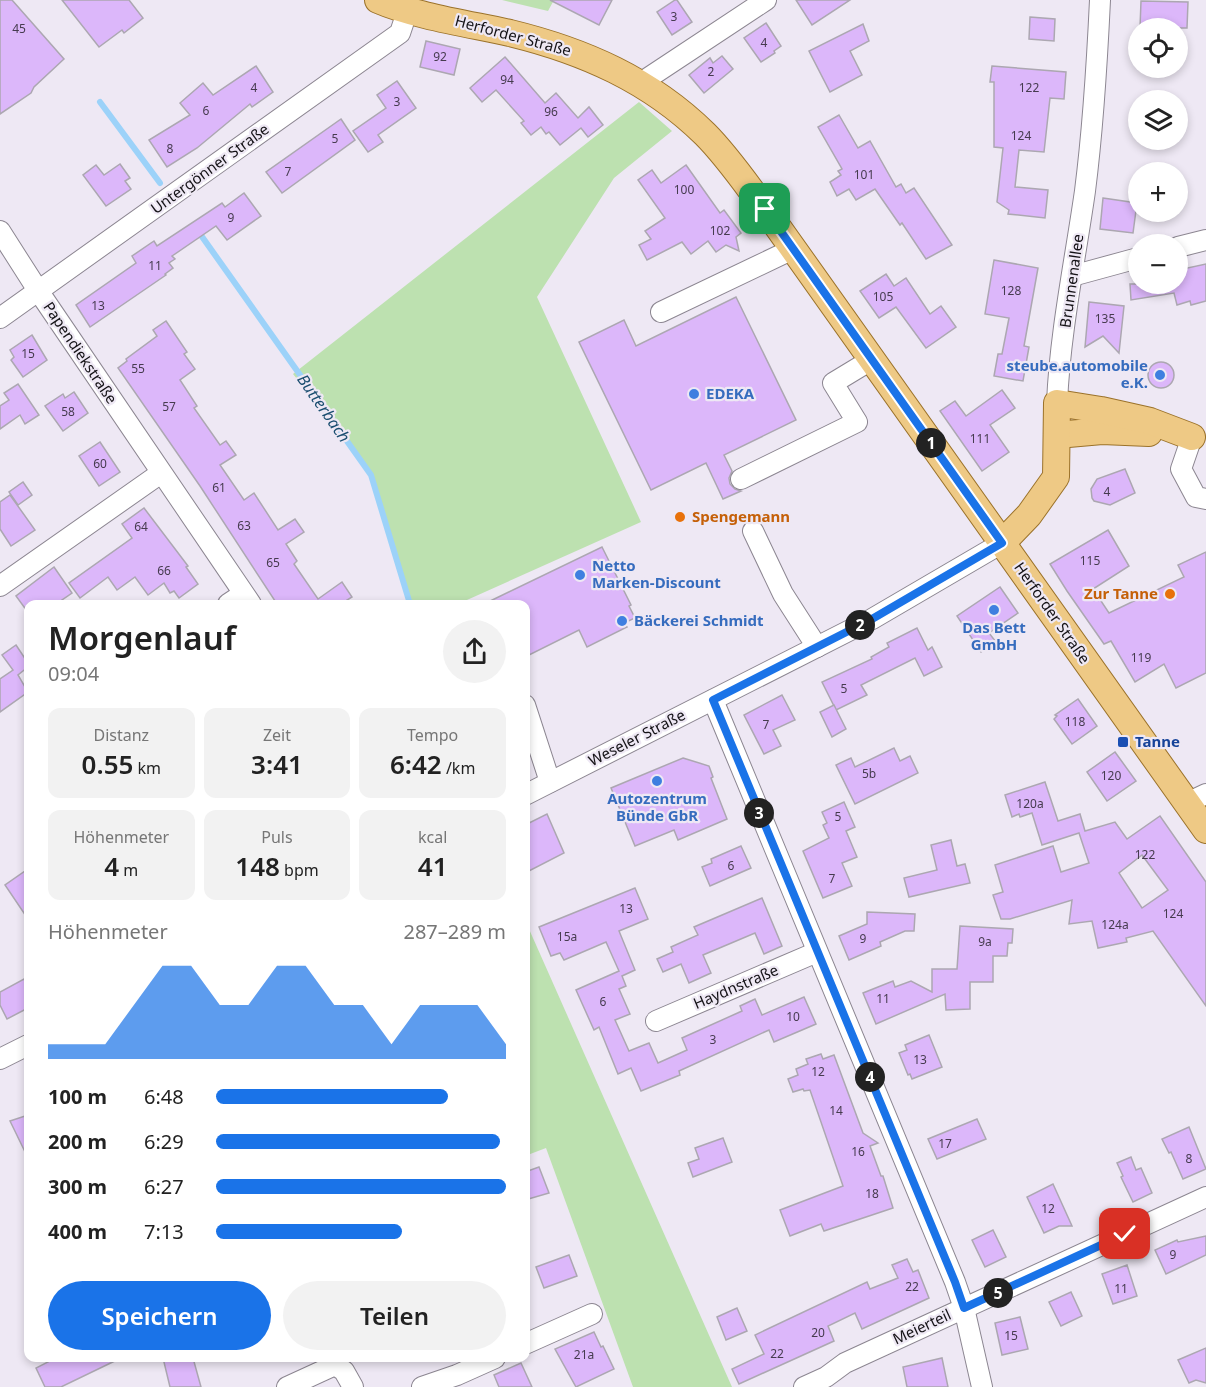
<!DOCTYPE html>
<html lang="de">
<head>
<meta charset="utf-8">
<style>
  :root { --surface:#fff; --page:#f2f2f2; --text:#222; --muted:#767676; --accent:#1a73e8 }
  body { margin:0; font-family:"Noto Sans",sans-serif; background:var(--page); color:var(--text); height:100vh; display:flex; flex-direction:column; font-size:22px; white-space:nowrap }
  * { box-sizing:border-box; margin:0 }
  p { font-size:20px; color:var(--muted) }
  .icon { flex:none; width:33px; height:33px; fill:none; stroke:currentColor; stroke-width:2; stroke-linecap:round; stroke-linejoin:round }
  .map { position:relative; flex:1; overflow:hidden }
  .details { position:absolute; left:24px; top:600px; width:506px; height:762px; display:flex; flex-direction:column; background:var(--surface); border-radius:12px; box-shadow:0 3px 9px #0003 }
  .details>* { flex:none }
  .buttons { position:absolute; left:1128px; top:18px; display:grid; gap:12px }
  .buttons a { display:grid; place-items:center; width:60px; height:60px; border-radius:50%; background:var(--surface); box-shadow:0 3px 9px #0003; font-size:30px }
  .pin { position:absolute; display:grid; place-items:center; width:51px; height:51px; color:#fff; margin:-26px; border-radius:12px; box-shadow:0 3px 9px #0006 }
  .km { position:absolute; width:30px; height:30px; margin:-15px; border-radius:50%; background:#222; color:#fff; font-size:16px; line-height:30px; text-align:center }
  .round { display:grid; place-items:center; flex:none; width:63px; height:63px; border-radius:32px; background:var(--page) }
  .headline { display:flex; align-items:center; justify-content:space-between; height:102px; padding:0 24px }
  h1 { font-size:33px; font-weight:600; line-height:45px }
  .figures { display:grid; grid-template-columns:repeat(3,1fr); gap:9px; height:102px; padding:6px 24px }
  .figures div { display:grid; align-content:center; border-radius:12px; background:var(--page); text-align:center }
  .figures b { font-size:26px; font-weight:600 }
  .figures small { font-size:16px; font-weight:400 }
  .figures p { font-size:16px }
  .chart { height:168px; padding:12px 24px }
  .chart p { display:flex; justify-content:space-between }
  .chart svg { width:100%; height:108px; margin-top:6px; fill:var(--accent); opacity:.7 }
  .primary-button { display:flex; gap:12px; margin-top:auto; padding:12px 24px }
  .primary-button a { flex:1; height:69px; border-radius:36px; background:var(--accent); color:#fff; font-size:24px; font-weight:600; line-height:69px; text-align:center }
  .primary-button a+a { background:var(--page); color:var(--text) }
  ul { padding:0 24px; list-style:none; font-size:20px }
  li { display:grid; grid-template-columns:96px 72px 1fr; align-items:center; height:45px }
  li i { height:15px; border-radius:8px; background:var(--accent) }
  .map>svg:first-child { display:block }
  .green { fill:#bde1b0 }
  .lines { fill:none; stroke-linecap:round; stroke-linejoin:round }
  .stream { stroke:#9cd2f9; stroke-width:6 }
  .building { fill:#dcb7fa; stroke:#aca7b1; stroke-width:1.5; fill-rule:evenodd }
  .minor-casing { stroke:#8c8691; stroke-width:22 }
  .major-casing { stroke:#9b722a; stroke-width:28 }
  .minor { stroke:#fff; stroke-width:20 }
  .major { stroke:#eec985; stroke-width:26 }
  .route-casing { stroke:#fff; stroke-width:12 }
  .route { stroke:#1a73e8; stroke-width:8 }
  .shop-dot { fill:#3f7fe0; stroke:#eee8f4; stroke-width:2 }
  .food-dot { fill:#e8710a; stroke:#eee8f4; stroke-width:2 }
  .transit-dot { fill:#1a4fb4; stroke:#eee8f4; stroke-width:2 }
  .labels { text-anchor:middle; stroke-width:4.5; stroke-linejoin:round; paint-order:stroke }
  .number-label { font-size:12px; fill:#463b4f }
  .street-label { font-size:15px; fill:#141216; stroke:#eee8f4 }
  .shop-label { font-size:15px; font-weight:bold; fill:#366cbe; stroke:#eee8f4; text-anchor:start }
  .food-label { font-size:15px; font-weight:bold; fill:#c56008; stroke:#eee8f4; text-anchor:start }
  .transit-label { font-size:15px; font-weight:bold; fill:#164399; stroke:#eee8f4; text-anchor:start }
  .water-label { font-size:16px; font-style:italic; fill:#1b4e70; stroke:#eee8f4 }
</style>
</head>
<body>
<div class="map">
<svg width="1206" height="1387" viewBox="0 0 1206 1387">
  <rect width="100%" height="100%" fill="#eee8f4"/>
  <!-- green -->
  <g class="green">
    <polygon points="502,0 554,0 548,11"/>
    <polygon points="639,102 672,131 614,178 537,297 641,522 458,604 410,604 372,473 293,374"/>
    <polygon points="525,920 732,1387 633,1387 546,1148 525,1156"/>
  </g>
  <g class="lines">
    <!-- stream -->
    <g class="stream">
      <polyline points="100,102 160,183"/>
      <polyline points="198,231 371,475 410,604"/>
    </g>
  </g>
  <!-- building -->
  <g class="building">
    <polygon points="0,0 12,0 64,59 34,87 31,93 0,114"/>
    <polygon points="62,0 129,0 143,18 124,33 122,30 99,47"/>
    <polygon points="550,0 612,0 599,25"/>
    <polygon points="675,0 677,0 692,22 672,35 657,12"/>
    <polygon points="796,0 850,0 812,25"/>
    <polygon points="1141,1 1188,2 1187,28 1140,28"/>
    <polygon points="1030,17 1055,19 1054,41 1029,39"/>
    <polygon points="766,23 781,46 774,51 775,53 761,62 744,38"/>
    <polygon points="863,24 869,41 850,51 862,75 830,92 809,51"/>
    <polygon points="426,41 460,49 454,75 420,67"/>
    <polygon points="722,56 733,69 704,93 689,75 710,58 713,63"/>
    <polygon points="505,57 545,103 556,93 578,118 589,107 603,125 588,137 581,128 560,145 549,132 546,134 541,127 531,135 521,123 524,121 496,90 482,102 470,88"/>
    <polygon points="256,66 273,92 252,107 250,104 197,148 167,167 149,140 190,115 180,103 203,83 213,95"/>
    <polygon points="992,66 1066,72 1064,99 1050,98 1044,152 1019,150 1015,187 1048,190 1045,218 1008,214 1009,210 997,202 1003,148 994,147 994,82 990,82"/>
    <polygon points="397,81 416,108 378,135 383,142 368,152 353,131 386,108 377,95"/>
    <polygon points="839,115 858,148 870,141 896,187 901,184 906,193 914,188 952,245 926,259 902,223 900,225 875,189 856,200 849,189 837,196 830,182 841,175 838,171 842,169 818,127"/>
    <polygon points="341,119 355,140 282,193 266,172"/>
    <polygon points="120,164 130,178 125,181 131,189 106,206 83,175 96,165 104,175"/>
    <polygon points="686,165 720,213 724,210 741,233 736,237 739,251 726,245 716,252 708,241 691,254 682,242 647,260 639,245 651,239 645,231 665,218 638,180 652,170 661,183"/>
    <polygon points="244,193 261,216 227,240 216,226 172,256 175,259 169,263 173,268 165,274 166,275 90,327 76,305 136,263 132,256 154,241 157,246 222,203 225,207"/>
    <polygon points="1103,198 1137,203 1133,233 1100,229"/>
    <polygon points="994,260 1038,268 1024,346 1029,347 1023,381 994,376 998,354 1002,354 1009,318 985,314"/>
    <polygon points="1206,264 1206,301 1191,305 1190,301 1177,305 1174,293 1131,300 1130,284 1178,284 1178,270"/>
    <polygon points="886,274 894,286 906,278 930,314 941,306 956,327 926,348 896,307 879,318 860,291"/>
    <polygon points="736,297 796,420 724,455 732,471 729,478 730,484 735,489 741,491 723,499 706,463 651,490 579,342 624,320 636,346"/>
    <polygon points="1089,302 1124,306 1119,353 1103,336 1085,347"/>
    <polygon points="166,321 187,352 184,354 195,369 180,380 197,406 194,408 220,445 226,441 236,455 220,465 244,500 254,493 278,530 295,519 304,532 286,544 297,561 294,564 318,599 342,582 352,597 341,604 277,604 200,486 118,368 127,361 126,359 157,336 153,330"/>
    <polygon points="32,335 47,360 23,377 11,360 14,357 10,350"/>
    <circle cx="1161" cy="375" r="13"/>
    <polygon points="18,384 39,415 25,424 20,415 0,429 0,406 9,400 4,393"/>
    <polygon points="1002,390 1015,408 990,425 1009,452 982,471 940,411 955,401 966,416"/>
    <polygon points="74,392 88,413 63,431 45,406 63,394 65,398"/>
    <polygon points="100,442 120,472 99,486 79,456"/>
    <polygon points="1125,469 1135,493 1110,505 1094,501 1092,498 1091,489 1097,479"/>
    <polygon points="23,482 32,495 18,505 9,492"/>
    <polygon points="10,495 35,530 11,546 0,529 0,502"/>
    <polygon points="144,508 188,566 186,567 198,584 179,598 174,591 170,593 164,583 148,595 135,577 117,590 108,577 80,598 69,583 132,538 122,524"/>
    <polygon points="1108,530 1129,566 1093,589 1109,613 1184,577 1178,565 1206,552 1206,673 1176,688 1164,664 1135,682 1111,641 1104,644 1067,591 1050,564"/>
    <polygon points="602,547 631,605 629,606 635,618 624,623 627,627 587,647 579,630 525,657 525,604 484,604"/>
    <polygon points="54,567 72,593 56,604 28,604 27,611 16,596"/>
    <polygon points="1000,587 1018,613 989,633 996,642 981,652 957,616"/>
    <polygon points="917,628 928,650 932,647 942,667 924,676 915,658 861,685 867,695 836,710 822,682 872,659 871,657 889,647 887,643"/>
    <polygon points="16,645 28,663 28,667 18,675 28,692 0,712 0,679 13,670 2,655"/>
    <polygon points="782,695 795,720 773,730 781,746 764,754 744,715"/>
    <polygon points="1078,699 1097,726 1072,744 1054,719 1057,716 1055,715"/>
    <polygon points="834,705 846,729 832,737 820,712"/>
    <polygon points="894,748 900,761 910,756 918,773 855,804 836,765 851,758 855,767"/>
    <polygon points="1115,752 1136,781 1107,801 1087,772"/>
    <polygon points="683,758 709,766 713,777 711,778 727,819 678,840 674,830 635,846 611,788"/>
    <path d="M1045 782 1058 821 1080 814 1085 831 1115 822 1127 839 1160 816 1206 882V1006L1153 931 1126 938 1127 942 1098 948 1092 921 1069 924 1072 900 1010 919H1001L993 895 1003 892 995 865 1053 846 1061 872 1089 863 1079 833 1042 845 1032 813 1020 817 1019 814 1012 817 1005 795ZM1142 855 1168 890 1142 908 1119 873Z"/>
    <polygon points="844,802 855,827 846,831 857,857 842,863 852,886 823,898 803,851 829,838 823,825 827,823 822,812"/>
    <polygon points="547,814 564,853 525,873 525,825"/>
    <polygon points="951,840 957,866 965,864 970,883 909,897 904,878 937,870 931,845"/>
    <polygon points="741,846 751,868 710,886 702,867 712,863 711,859"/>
    <polygon points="28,869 28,919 5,885"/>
    <polygon points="635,888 648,919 619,931 635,970 622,976 626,986 619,989 630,1014 615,1020 629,1051 649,1043 658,1063 687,1050 682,1038 742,1011 740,1006 755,999 762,1015 804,997 816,1024 774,1042 769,1030 679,1071 680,1075 641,1091 631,1068 618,1074 599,1027 594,1030 576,990 619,971 606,942 564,960 560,953 551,956 539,927"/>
    <polygon points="762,898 782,946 764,954 755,933 703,955 711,973 689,983 681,964 663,972 657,959 673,952 671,947 698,935 694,927"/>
    <polygon points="867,912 915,914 914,931 905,931 880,942 881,946 849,960 839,936 867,924"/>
    <polygon points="960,926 1013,929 1012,943 1008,943 1007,956 993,956 993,982 970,982 970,1009 946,1010 945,994 876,1024 863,993 893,981 895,987 911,981 932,992 932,969 957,969"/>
    <polygon points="24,979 28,987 28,1008 7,1019 0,1005 0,992"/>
    <polygon points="929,1035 942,1067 912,1079 910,1074 908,1075 899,1053 907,1050 905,1045"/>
    <polygon points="821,1054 823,1059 834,1055 863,1133 878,1143 870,1146 881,1176 883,1176 893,1208 824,1231 821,1224 790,1236 780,1210 843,1186 810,1090 804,1091 803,1089 793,1092 788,1079 798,1075 796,1069 808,1064 806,1059"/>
    <polygon points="28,1115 28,1158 10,1121"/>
    <polygon points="977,1119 986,1139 937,1159 928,1139"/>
    <polygon points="1189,1127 1206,1169 1183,1179 1171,1152 1169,1153 1162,1139"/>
    <polygon points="723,1138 732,1162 693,1177 688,1163 699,1159 695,1148"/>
    <polygon points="1131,1157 1136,1170 1141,1168 1152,1193 1133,1202 1121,1177 1123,1176 1117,1163"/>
    <polygon points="539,1167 549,1193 525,1200 525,1172"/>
    <polygon points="1053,1184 1072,1226 1059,1226 1044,1233 1027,1197"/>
    <polygon points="993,1230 1006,1257 985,1267 972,1240"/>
    <polygon points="1206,1236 1206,1255 1166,1274 1155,1250 1177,1240 1178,1242"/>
    <polygon points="569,1255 577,1276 544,1288 536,1267"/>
    <polygon points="907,1259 913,1272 918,1270 929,1298 862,1329 855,1313 828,1326 834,1341 739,1384 732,1369 764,1354 755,1335 867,1282 870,1289 898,1278 892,1265"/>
    <polygon points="1127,1265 1137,1296 1113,1304 1102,1274"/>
    <polygon points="1071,1292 1082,1316 1061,1326 1049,1302"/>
    <polygon points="737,1308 747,1331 726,1340 717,1317"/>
    <polygon points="1020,1317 1028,1349 1002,1355 995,1323"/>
    <polygon points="594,1332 601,1347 603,1346 614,1369 576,1387 555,1349"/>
    <polygon points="1206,1348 1206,1383 1196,1380 1189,1383 1178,1360"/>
    <polygon points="46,1358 121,1358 61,1387 45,1387 36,1368 48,1362"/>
    <polygon points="163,1358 193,1358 201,1387 170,1387"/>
    <polygon points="942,1358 948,1387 907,1387 903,1367"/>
    <polygon points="521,1363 532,1387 499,1387 494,1375"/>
  </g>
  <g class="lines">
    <!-- minor casing -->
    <g class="minor-casing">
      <g id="minor">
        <polyline points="639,84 766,0"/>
        <polyline points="0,231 39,292 251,604"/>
        <polyline points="1178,247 1206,240"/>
        <polyline points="1072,276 1138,258"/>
        <polyline points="661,312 793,249"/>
        <polyline points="0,318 400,33 408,9"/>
        <path d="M1057 403C1060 332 1075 261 1085 191 1093 128 1097 64 1100 0"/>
        <polyline points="1192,437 1181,469 1196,497 1206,499"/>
        <polyline points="741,479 857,422 833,383 871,360"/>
        <polyline points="753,531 783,594 817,647"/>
        <polyline points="0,586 161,473"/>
        <polyline points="228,604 243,594"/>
        <polyline points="713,700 955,1282 964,1308 982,1387"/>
        <polyline points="525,705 550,782"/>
        <polyline points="525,795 872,619 1002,543"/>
        <polyline points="1187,803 1206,794"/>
        <polyline points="656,1021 817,952"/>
        <polyline points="0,1059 28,1045"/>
        <polyline points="525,1344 592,1314"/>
        <polyline points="287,1387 335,1365 344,1371 353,1387"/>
        <polyline points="422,1387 457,1375 495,1358"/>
        <polyline points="804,1387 826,1377 845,1363 1206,1197"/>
      </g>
    </g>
    <!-- major casing -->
    <g class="major-casing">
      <g id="major">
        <path d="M378 0C415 16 469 24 510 33 584 51 650 80 705 134 728 157 746 184 765 209L1206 830"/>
        <polyline points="1057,435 1102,431 1149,433"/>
        <polyline points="1002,543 1029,515 1056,477 1057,403 1101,410 1150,421 1192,437"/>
      </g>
    </g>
    <!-- minor -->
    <use href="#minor" class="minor"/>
    <!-- major -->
    <use href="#major" class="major"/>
  </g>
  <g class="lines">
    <!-- route casing -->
    <g class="route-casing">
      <polyline id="route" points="765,209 1002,543 872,619 713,700 955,1282 964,1308 1125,1234"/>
    </g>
    <!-- route -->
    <use href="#route" class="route"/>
  </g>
  <!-- markers -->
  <g class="shop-dot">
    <circle cx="1160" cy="375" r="6"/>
    <circle cx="694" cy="394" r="6"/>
    <circle cx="580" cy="575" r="6"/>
    <circle cx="994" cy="610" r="6"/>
    <circle cx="622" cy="621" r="6"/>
    <circle cx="657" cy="781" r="6"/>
  </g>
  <g class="food-dot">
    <circle cx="680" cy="517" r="6"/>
    <circle cx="1170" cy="594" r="6"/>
  </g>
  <rect class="transit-dot" x="1117" y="736" width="12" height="12" rx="3"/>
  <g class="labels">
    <!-- number labels -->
    <g class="number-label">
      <text x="674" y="21">3</text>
      <text x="19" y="33">45</text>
      <text x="764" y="47">4</text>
      <text x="440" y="61">92</text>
      <text x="711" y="76">2</text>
      <text x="507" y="84">94</text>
      <text x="254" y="92">4</text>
      <text x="1029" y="92">122</text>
      <text x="397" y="106">3</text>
      <text x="206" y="115">6</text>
      <text x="551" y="116">96</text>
      <text x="1021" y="140">124</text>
      <text x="335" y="143">5</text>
      <text x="170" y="153">8</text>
      <text x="288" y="176">7</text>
      <text x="864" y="179">101</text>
      <text x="684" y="194">100</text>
      <text x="231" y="222">9</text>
      <text x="720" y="235">102</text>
      <text x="155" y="270">11</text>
      <text x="1011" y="295">128</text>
      <text x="883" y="301">105</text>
      <text x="98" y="310">13</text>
      <text x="1105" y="323">135</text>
      <text x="28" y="358">15</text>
      <text x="138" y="373">55</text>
      <text x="169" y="411">57</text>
      <text x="68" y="416">58</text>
      <text x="980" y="443">111</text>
      <text x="100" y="468">60</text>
      <text x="219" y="492">61</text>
      <text x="1107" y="496">4</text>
      <text x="244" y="530">63</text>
      <text x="141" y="531">64</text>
      <text x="1090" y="565">115</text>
      <text x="273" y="567">65</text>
      <text x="164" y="575">66</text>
      <text x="1141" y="662">119</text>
      <text x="844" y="693">5</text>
      <text x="1075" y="726">118</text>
      <text x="766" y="729">7</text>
      <text x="869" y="778">5b</text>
      <text x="1111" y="780">120</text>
      <text x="1030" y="808">120a</text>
      <text x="838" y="821">5</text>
      <text x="1145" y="859">122</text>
      <text x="731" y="870">6</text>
      <text x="832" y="883">7</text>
      <text x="626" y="913">13</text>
      <text x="1173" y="918">124</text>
      <text x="1115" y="929">124a</text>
      <text x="567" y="941">15a</text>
      <text x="863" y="943">9</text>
      <text x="985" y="946">9a</text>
      <text x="883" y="1003">11</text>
      <text x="603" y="1006">6</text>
      <text x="793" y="1021">10</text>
      <text x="713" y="1044">3</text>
      <text x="920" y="1064">13</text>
      <text x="818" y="1076">12</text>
      <text x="836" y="1115">14</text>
      <text x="945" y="1148">17</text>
      <text x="858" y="1156">16</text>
      <text x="1189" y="1163">8</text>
      <text x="872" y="1198">18</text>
      <text x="1048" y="1213">12</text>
      <text x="1173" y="1259">9</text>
      <text x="912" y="1291">22</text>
      <text x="1121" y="1293">11</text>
      <text x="818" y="1337">20</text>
      <text x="1011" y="1340">15</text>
      <text x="777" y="1358">22</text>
      <text x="584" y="1359">21a</text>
    </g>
    <!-- street labels -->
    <g class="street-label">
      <text transform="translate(513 36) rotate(15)" y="5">Herforder Straße</text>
      <text transform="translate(210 169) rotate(-36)" y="5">Untergönner Straße</text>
      <text transform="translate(1072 281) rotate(-82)" y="5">Brunnenallee</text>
      <text transform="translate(80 353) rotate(56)" y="5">Papendiekstraße</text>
      <text transform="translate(1052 613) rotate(55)" y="5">Herforder Straße</text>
      <text transform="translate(637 738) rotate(-27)" y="5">Weseler Straße</text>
      <text transform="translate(736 987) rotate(-23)" y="5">Haydnstraße</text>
      <text transform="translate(922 1327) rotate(-25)" y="5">Meierteil</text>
    </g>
    <!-- shop labels -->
    <g class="shop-label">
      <text x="1148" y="371" text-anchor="end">steube.automobile<tspan x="1148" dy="17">e.K.</tspan></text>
      <text x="706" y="399">EDEKA</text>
      <text x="592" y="571">Netto<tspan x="592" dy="17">Marken-Discount</tspan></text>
      <text x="634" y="626">Bäckerei Schmidt</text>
      <text x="994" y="633" text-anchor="middle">Das Bett<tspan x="994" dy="17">GmbH</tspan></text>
      <text x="657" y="804" text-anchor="middle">Autozentrum<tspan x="657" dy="17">Bünde GbR</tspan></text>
    </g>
    <!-- food labels -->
    <g class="food-label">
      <text x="692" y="522">Spengemann</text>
      <text x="1158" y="599" text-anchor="end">Zur Tanne</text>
    </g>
    <!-- transit labels -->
    <g class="transit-label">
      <text x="1135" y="747">Tanne</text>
    </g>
    <!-- water labels -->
    <g class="water-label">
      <text transform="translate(324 408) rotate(55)" y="6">Butterbach</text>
    </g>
  </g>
</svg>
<div class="buttons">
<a><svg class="icon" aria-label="locate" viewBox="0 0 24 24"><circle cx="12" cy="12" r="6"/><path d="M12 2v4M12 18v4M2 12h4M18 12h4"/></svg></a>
<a><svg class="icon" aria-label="layers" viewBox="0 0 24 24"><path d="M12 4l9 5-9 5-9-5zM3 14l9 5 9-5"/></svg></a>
<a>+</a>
<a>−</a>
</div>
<div class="pin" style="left:765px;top:209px;background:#1e9e55"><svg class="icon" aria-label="arrive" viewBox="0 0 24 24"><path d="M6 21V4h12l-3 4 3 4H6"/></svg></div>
<div class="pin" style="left:1125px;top:1234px;background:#d93025"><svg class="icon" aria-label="check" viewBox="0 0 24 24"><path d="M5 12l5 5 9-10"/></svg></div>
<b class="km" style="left:931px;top:443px">1</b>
<b class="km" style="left:860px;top:625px">2</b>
<b class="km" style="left:759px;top:813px">3</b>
<b class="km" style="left:870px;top:1077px">4</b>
<b class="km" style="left:998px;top:1293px">5</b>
<section class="details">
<div class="headline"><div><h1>Morgenlauf</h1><p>09:04</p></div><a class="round"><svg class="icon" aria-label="share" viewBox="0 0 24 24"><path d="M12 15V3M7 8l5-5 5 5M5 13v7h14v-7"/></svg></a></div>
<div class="figures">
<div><p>Distanz</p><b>0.55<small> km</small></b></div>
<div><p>Zeit</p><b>3:41</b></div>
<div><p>Tempo</p><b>6:42<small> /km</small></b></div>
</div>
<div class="figures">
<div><p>Höhenmeter</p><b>4<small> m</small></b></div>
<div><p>Puls</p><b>148<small> bpm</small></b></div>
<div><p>kcal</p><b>41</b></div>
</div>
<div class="chart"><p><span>Höhenmeter</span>287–289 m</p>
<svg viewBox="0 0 160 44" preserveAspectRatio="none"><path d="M0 44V38L10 38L20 38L30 22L40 6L50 6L60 22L70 22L80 6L90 6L100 22L110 22L120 38L130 22L140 22L150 22L160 38V44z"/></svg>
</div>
<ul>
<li><b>100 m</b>6:48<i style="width:80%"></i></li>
<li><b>200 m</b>6:29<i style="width:98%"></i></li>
<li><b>300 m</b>6:27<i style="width:100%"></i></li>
<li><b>400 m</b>7:13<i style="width:64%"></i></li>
</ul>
<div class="primary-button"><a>Speichern</a><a>Teilen</a></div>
</section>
</div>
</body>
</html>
